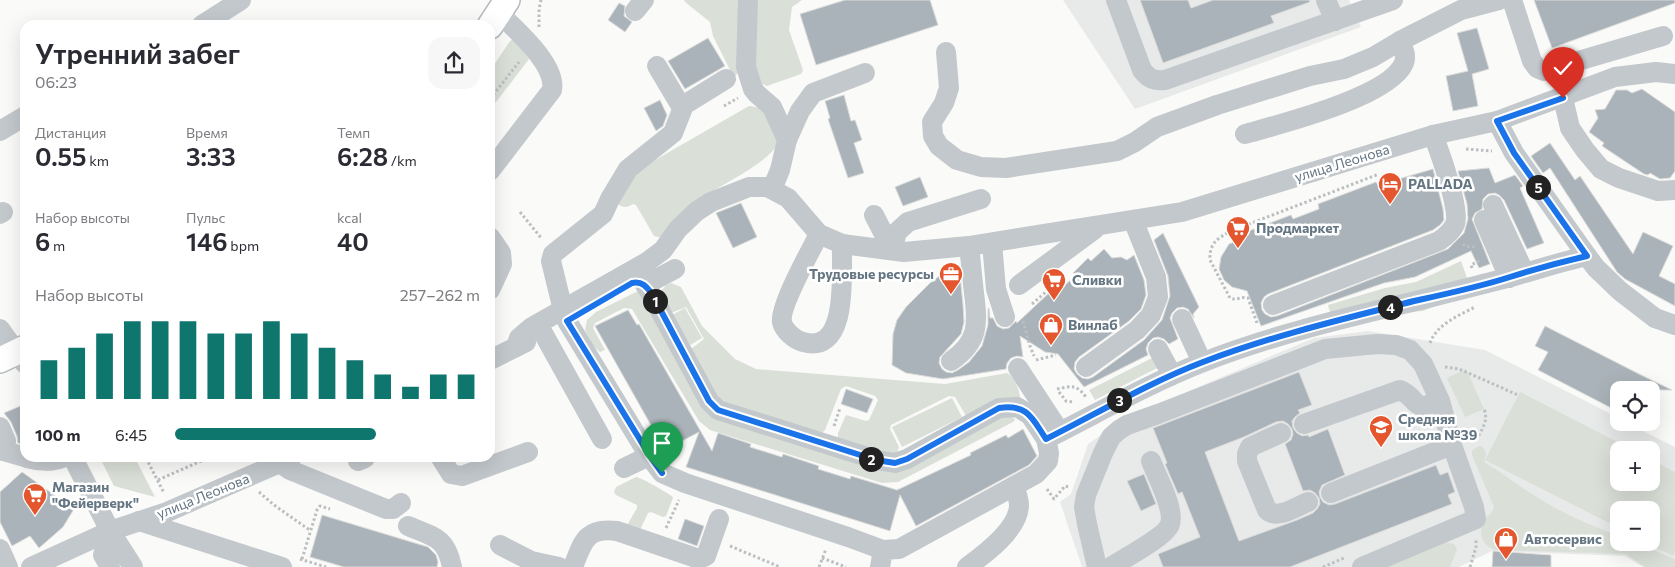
<!DOCTYPE html>
<html lang="ru">
<head>
<meta charset="utf-8">
<style>
  :root { --surface:#fff; --page:#f7f7f7; --text:#2b2b33; --muted:#7c7c81; --accent:#0f766e }
  body { margin:0; font-family:Commissioner,sans-serif; background:var(--page); color:var(--text); height:100vh; display:flex; flex-direction:column; font-size:19px; white-space:nowrap }
  * { box-sizing:border-box; margin:0 }
  p { font-size:16px; color:var(--muted) }
  .icon { flex:none; width:28px; height:28px; fill:none; stroke:currentColor; stroke-width:2; stroke-linecap:round; stroke-linejoin:round }
  .map { position:relative; flex:1; overflow:hidden }
  .panel { position:absolute; left:20px; top:20px; width:475px; height:442px; display:flex; flex-direction:column; background:var(--surface); border-radius:15px; box-shadow:0 5px 20px #0002 }
  .panel>* { flex:none }
  .tools { position:absolute; left:1610px; top:381px; display:grid; gap:10px }
  .tools a { display:grid; place-items:center; width:50px; height:50px; border-radius:10px; background:var(--surface); box-shadow:0 5px 20px #0002; font-size:25px }
  .pin { position:absolute; display:grid; place-items:center; width:42px; height:42px; color:#fff; margin:-51px -21px; border-radius:50% 50% 50% 0; rotate:-45deg; box-shadow:0 0 5px #0007 }
  .pin .icon { rotate:45deg }
  .km { position:absolute; width:25px; height:25px; margin:-12px; border-radius:50%; background:#222; color:#fff; font-size:14px; line-height:25px; text-align:center }
  .round { display:grid; place-items:center; flex:none; width:52px; height:52px; border-radius:15px; background:var(--page) }
  .summary { display:flex; align-items:center; justify-content:space-between; height:85px; padding:0 15px }
  h1 { font-size:28px; font-weight:600; line-height:38px }
  .figures { display:grid; grid-template-columns:repeat(3,1fr); gap:8px; height:85px; padding:5px 15px }
  .figures div { display:grid; align-content:center }
  .figures b { font-size:25px; font-weight:600 }
  .figures small { font-size:14px; font-weight:400 }
  .figures p { font-size:14px }
  .chart { height:140px; padding:10px 15px }
  .chart p { display:flex; justify-content:space-between }
  .chart svg { width:100%; height:90px; margin-top:5px; stroke:var(--accent); stroke-width:6 }
  ul { padding:0 15px; list-style:none; font-size:16px }
  li { display:grid; grid-template-columns:80px 60px 1fr; align-items:center; height:38px }
  li i { height:12px; border-radius:6px; background:var(--accent) }
  .map>svg:first-child { display:block }
  .built { fill:#e8e9e9; fill-rule:evenodd }
  .green { fill:#dadfd7 }
  .building { fill:#aab3b9; stroke:#dcdcda; fill-rule:evenodd }
  .lines { fill:none; stroke-linecap:round; stroke-linejoin:round }
  .major-casing { stroke:#b5babe; stroke-width:28 }
  .path { stroke:#bbbfc2; stroke-width:3; stroke-dasharray:2.5 2.5; stroke-linecap:butt }
  .minor { stroke:#c3c8cc; stroke-width:20 }
  .major { stroke:#fff; stroke-width:25 }
  .route-casing { stroke:#fff; stroke-width:10 }
  .route { stroke:#1a73e8; stroke-width:6 }
  .labels { text-anchor:middle; stroke-width:5; stroke-linejoin:round; paint-order:stroke }
  .street-label { font-size:14px; fill:#657683; stroke:#fff }
  .poi-label { font-size:14px; font-weight:bold; fill:#657683; stroke:#fff; text-anchor:start }
</style>
</head>
<body>
<div class="map">
<svg width="1675" height="567" viewBox="0 0 1675 567">
  <rect width="100%" height="100%" fill="#fafaf8"/>
  <!-- built -->
  <g class="built">
    <polygon points="1063,0 1349,0 1361,27 1135,109"/>
    <path d="M1368 331 1485 350 1619 418V422L1627 423 1675 447V567H1643L1625 556 1492 551 1459 567H1082L1060 502 1071 494 1088 444 1125 418 1314 338ZM1619 450H1651V482H1619ZM1619 510H1651V542H1619Z"/>
  </g>
  <!-- green -->
  <g class="green">
    <polygon points="684,0 743,0 740,71 735,76 732,74 713,36 710,22 685,2"/>
    <polygon points="755,0 802,0 792,7 789,30 803,70 801,74 767,86 760,83 755,67"/>
    <polygon points="514,39 529,59 490,110 490,71 510,41"/>
    <path d="M749 106C758 106 766 111 769 120 772 127 779 138 776 146 768 162 723 184 707 195 690 207 676 224 662 238L654 236 636 205 633 204C627 208 622 208 617 203L636 171Z"/>
    <polygon points="1461,261 1472,292 1423,311 1331,316 1328,305 1385,288 1416,282"/>
    <path d="M671 283 681 287 702 326 735 359 756 369 945 384 1007 373C1015 378 1020 390 1020 400L966 416 955 397 949 396 891 425 890 429 899 447 897 453 893 456 838 438V433L846 415 866 421 869 420 878 400 875 396 846 386 841 389 825 430 820 434 725 405 715 395 690 350 704 339 686 307 671 313 660 293 666 285Z"/>
    <polygon points="636,292 642,292 715,417 889,471 1002,415 1013,417 1015,420 1013,422 898,482 882,483 710,430 699,421 632,309 624,308 595,323 593,328 605,350 600,352 593,346 585,330 587,320 596,312"/>
    <polygon points="685,308 702,338 690,345 672,315"/>
    <polygon points="1154,357 1159,367 1095,400 1089,390"/>
    <polygon points="1466,369 1484,409 1465,417 1447,378"/>
    <polygon points="1520,392 1633,450 1619,450 1619,482 1651,482 1651,460 1675,472 1675,552 1673,556 1647,543 1651,542 1651,510 1619,510 1619,528 1485,460"/>
    <polygon points="952,398 962,417 902,447 892,427"/>
    <path d="M1478 446H1482L1486 453 1484 462C1501 472 1516 484 1532 494 1559 512 1589 525 1619 536V542L1636 543 1675 559V567H1645L1626 554 1496 550C1478 546 1476 522 1491 514L1494 507 1472 455V451Z"/>
    <polygon points="100,458 135,458 155,497 114,486"/>
    <path d="M636 477C641 477 665 492 672 496L673 498 666 516 663 517 651 512 648 513 640 530 626 527 637 508V505L616 495 614 492 616 487Z"/>
    <polygon points="1445,542 1454,544 1457,549 1450,567 1382,567"/>
  </g>
  <!-- building -->
  <g class="building">
    <polygon points="845,0 930,0 938,25 816,65 800,14"/>
    <polygon points="1140,0 1188,0 1191,8 1213,0 1309,0 1310,2 1271,16 1274,23 1163,63"/>
    <polygon points="1534,0 1675,0 1675,3 1552,48"/>
    <polygon points="619,3 625,6 624,16 632,22 625,32 608,20"/>
    <polygon points="1477,28 1489,69 1472,74 1478,106 1453,111 1446,76 1468,71 1457,33"/>
    <polygon points="708,38 725,66 685,89 668,61"/>
    <polygon points="1642,89 1675,112 1675,171 1670,178 1660,179 1650,173 1648,175 1644,174 1602,146 1604,143 1589,132 1598,118 1595,110 1605,109 1616,90 1627,90 1632,93"/>
    <polygon points="844,95 851,121 855,120 862,140 854,143 864,173 848,178 828,119 830,118 825,101"/>
    <polygon points="660,100 667,115 663,126 656,131 644,108"/>
    <polygon points="1550,143 1575,180 1580,176 1633,254 1643,232 1673,246 1659,276 1675,284 1675,306 1625,279 1617,272 1550,168 1543,173 1531,156"/>
    <polygon points="1489,168 1495,183 1515,175 1523,186 1520,188 1544,243 1527,249 1504,200 1499,195 1495,193 1488,194 1483,199 1482,209 1475,213 1472,219 1490,264 1479,268 1471,251 1415,277 1384,283 1261,326 1247,291 1232,287 1224,280 1219,269 1221,257 1229,244 1237,241 1235,236 1291,215 1293,219 1319,209 1318,204 1376,182 1378,185 1433,169 1443,209 1444,220 1440,225 1433,230 1268,294 1264,297 1261,303 1262,310 1265,314 1271,317 1277,316 1448,249 1464,233 1468,219 1467,204 1458,171"/>
    <polygon points="920,177 928,197 903,206 895,187"/>
    <polygon points="741,203 757,237 733,248 716,213"/>
    <polygon points="1163,233 1199,307 1193,314 1194,318 1188,309 1183,307 1177,308 1172,313 1170,318 1178,339 1169,344 1164,339 1158,337 1153,338 1148,343 1146,349 1148,355 1084,387 1058,354 1045,352 1020,336 1023,357 1017,356 1011,358 1007,363 1006,369 943,379 906,373 892,365 893,334 897,320 906,307 930,283 942,274 954,271 960,275 963,305 964,322 961,334 940,357 939,363 942,369 946,372 952,373 958,370 969,362 982,346 988,325 988,309 989,308 990,318 993,318 997,326 1003,329 1009,328 1016,321 1017,323 1050,292 1053,296 1075,276 1073,273 1088,258 1091,261 1104,249 1112,258 1121,257 1127,260 1134,255 1144,280 1146,295 1141,309 1129,321 1079,357 1075,362 1074,369 1077,374 1082,378 1088,379 1093,377 1144,340 1162,320 1170,296 1168,276 1154,240"/>
    <polygon points="628,310 637,325 639,324 712,451 718,433 751,444 750,447 782,457 783,454 819,466 818,469 850,479 851,476 897,490 971,455 970,453 1006,435 1008,438 1023,429 1037,456 1029,465 916,526 900,495 890,531 686,467 699,432 665,450 595,326"/>
    <polygon points="1545,326 1639,374 1672,390 1619,390 1619,412 1538,370 1548,352 1535,346"/>
    <path d="M1299 372 1312 405 1298 410 1300 413 1295 417 1292 421 1293 428 1297 433 1302 436 1308 435 1309 437 1328 429 1345 475 1322 485 1319 492 1320 497 1323 502 1329 505 1335 504 1436 465 1440 475 1448 472 1455 492 1448 495 1452 504 1290 567H1163L1158 554 1200 537 1182 492 1178 494 1165 464 1167 463 1153 428ZM1283 421 1288 424 1292 429 1293 434 1291 440 1285 444 1303 491 1310 490 1315 493 1319 498 1320 504 1317 509 1313 513 1297 520 1239 541 1205 452 1244 437 1276 422Z"/>
    <polygon points="846,389 873,399 867,413 841,404"/>
    <polygon points="25,404 25,445 18,443 17,436 11,422 4,413"/>
    <polygon points="22,472 74,509 63,527 39,548 30,536 12,546 0,522 0,492"/>
    <polygon points="1144,474 1156,504 1141,511 1127,481"/>
    <polygon points="322,515 428,547 436,555 438,562 437,567 344,567 310,557"/>
    <polygon points="685,519 704,526 697,546 678,539"/>
    <polygon points="1493,551 1551,555 1551,567 1492,567"/>
  </g>
  <g class="lines">
    <!-- major casing -->
    <g class="major-casing">
      <g id="major">
        <polyline points="490,26 507,0"/>
        <polyline points="0,360 25,348"/>
      </g>
    </g>
    <!-- path -->
    <g class="path">
      <polyline points="539,27 539,9 541,0"/>
      <polyline points="490,99 519,62"/>
      <polyline points="724,106 738,98"/>
      <polyline points="1466,149 1492,151"/>
      <polyline points="520,212 542,239"/>
      <polyline points="1463,244 1465,246 1476,247"/>
      <polyline points="1472,268 1471,265 1481,260"/>
      <polyline points="1032,304 1047,291"/>
      <polyline points="1023,321 1030,346 1034,356"/>
      <path d="M1257 323 1248 298C1241 296 1237 301 1230 298L1210 260C1209 243 1218 238 1231 231L1379 174"/>
      <path d="M1430 343C1437 324 1458 316 1475 307"/>
      <polyline points="1036,360 1056,355"/>
      <polyline points="1445,367 1459,369 1518,395"/>
      <path d="M1057 389C1072 386 1076 384 1086 397"/>
      <polyline points="1059,392 1066,401 1073,402"/>
      <polyline points="834,426 840,408"/>
      <path d="M1469 439 1479 435C1484 426 1488 419 1484 409"/>
      <polyline points="146,458 164,493"/>
      <polyline points="158,480 208,458"/>
      <polyline points="1047,489 1054,499 1065,486 1069,487"/>
      <polyline points="259,492 274,505 311,531"/>
      <polyline points="666,528 679,500"/>
      <polyline points="730,546 780,567"/>
      <polyline points="822,558 846,567"/>
      <polyline points="300,559 326,567"/>
      <polyline points="302,559 317,510 320,506 330,509"/>
      <polyline points="819,567 826,549"/>
      <polyline points="1323,567 1344,558"/>
      <polyline points="1470,567 1476,547 1476,539"/>
    </g>
    <!-- minor -->
    <g class="minor">
      <polyline points="748,0 746,67 753,89 757,94 772,107 787,140 780,170 772,189"/>
      <path d="M1116 0 1142 70C1149 79 1154 81 1165 80L1393 0"/>
      <polyline points="1326,0 1335,21"/>
      <polyline points="1512,0 1532,61 1537,68 1544,71 1663,36"/>
      <polyline points="635,11 644,0"/>
      <polyline points="202,25 241,0"/>
      <polyline points="946,52 949,88 944,103 932,122 933,136 939,146 957,160 981,167 1006,168 1117,151 1135,142 1157,127 1217,105 1310,76 1344,69 1373,57 1400,41 1461,10 1499,0"/>
      <polyline points="657,66 682,108"/>
      <polyline points="1563,98 1570,128 1585,150 1601,169 1619,178 1658,191 1675,190"/>
      <polyline points="0,131 25,116"/>
      <path d="M1245 134C1280 124 1390 97 1404 63 1407 55 1403 48 1400 41"/>
      <polyline points="787,140 800,111 813,93 865,73"/>
      <path d="M490 171 552 90C557 65 516 30 499 13"/>
      <polyline points="1493,205 1524,272"/>
      <polyline points="0,214 3,212"/>
      <polyline points="874,215 892,250"/>
      <polyline points="1484,220 1509,278"/>
      <path d="M819 234C811 250 779 307 782 322 784 331 795 340 803 342 850 356 841 270 842 244"/>
      <polyline points="490,237 501,253 502,264 490,290"/>
      <polyline points="992,243 996,289 1005,317"/>
      <polyline points="892,250 897,232 908,222 981,199"/>
      <polyline points="1587,256 1596,268 1620,291 1655,318 1675,325"/>
      <polyline points="675,269 645,285 651,294 709,401 718,410 877,460 895,463 907,459 999,408 1017,407 1030,415 1046,439 1049,453 1048,461 1036,474 899,549 883,550 880,567"/>
      <polyline points="1019,285 1095,229"/>
      <path d="M1273 305 1439 241C1445 237 1452 231 1455 224 1461 211 1439 150 1433 135"/>
      <polyline points="563,310 551,261 553,254 603,214 610,199 628,169 673,133 684,105 726,79"/>
      <polyline points="1182,319 1202,362"/>
      <polyline points="567,321 649,456 662,473 685,483 848,537 883,550"/>
      <polyline points="0,329 25,364"/>
      <polyline points="543,333 602,439"/>
      <polyline points="516,347 519,338 532,327 647,262 663,250 678,229 697,211 711,202 749,187 767,187 788,198 819,234 842,244 904,252 969,246 1182,212 1433,135 1497,121 1615,77 1656,72 1675,74"/>
      <polyline points="1158,349 1172,375"/>
      <polyline points="490,360 526,342"/>
      <path d="M951 361C979 342 978 324 974 293 972 277 971 262 969 246"/>
      <polyline points="1086,367 1137,330 1151,315 1158,297 1156,277 1133,220"/>
      <polyline points="1018,368 1060,432"/>
      <path d="M1304 424 1400 390C1421 399 1409 413 1440 401"/>
      <polyline points="0,427 6,441"/>
      <path d="M1281 433 1250 447 1247 454V461L1267 510C1278 520 1295 507 1308 502"/>
      <path d="M1046 439C1098 413 1148 384 1201 363 1269 336 1341 319 1412 302 1443 294 1475 286 1507 278 1533 271 1560 262 1587 256L1514 153 1497 121"/>
      <polyline points="0,450 25,457"/>
      <path d="M27 458C38 461 51 462 62 458"/>
      <polyline points="73,458 110,531 133,567"/>
      <polyline points="441,458 451,474 462,476 528,452"/>
      <polyline points="358,461 365,458"/>
      <polyline points="280,463 290,470 386,509 393,509 401,503"/>
      <polyline points="624,468 649,456"/>
      <polyline points="1331,493 1452,445"/>
      <polyline points="139,521 282,567"/>
      <path d="M408 526C434 537 446 537 452 567"/>
      <polyline points="500,545 531,561 559,567"/>
      <polyline points="0,549 8,567"/>
      <polyline points="31,567 110,531 167,512 291,458"/>
      <polyline points="110,567 103,555 110,531"/>
      <path d="M573 567C583 541 586 527 617 531L699 559 706 556 719 519"/>
      <path d="M967 567C985 554 1019 529 1019 505 1019 498 1016 492 1014 486"/>
      <polyline points="1097,567 1087,524 1084,507 1086,495 1103,453 1111,437 1119,430 1127,425 1158,414 1325,349 1377,344 1396,345 1410,350 1423,364 1440,401 1452,445 1474,507 1476,519 1362,567"/>
      <path d="M1111 567C1123 559 1167 536 1170 524 1175 509 1157 477 1151 461"/>
    </g>
    <!-- major -->
    <use href="#major" class="major"/>
  </g>
  <g class="lines">
    <!-- route casing -->
    <g class="route-casing">
      <path id="route" d="M662 473 650 456 567 321 632 283C642 281 646 286 652 294L709 401 718 410 876 460 895 463 907 459 999 408C1028 404 1032 418 1046 439 1098 413 1148 383 1203 362 1271 336 1343 319 1414 301 1446 294 1479 287 1510 277 1535 269 1561 262 1587 256L1514 153 1497 121 1563 98"/>
    </g>
    <!-- route -->
    <use href="#route" class="route"/>
  </g>
  <!-- icons -->
  <defs>
    <g id="hotel-pin" transform="scale(1.25)"><path d="M0 17L-7.5 6A9.5 9.5 0 1 1 7.5 6Z" fill="#e4572e" stroke="#fff"/><path d="M-6-4.5h1.5V1H6V5H4.5V3h-9V5H-6ZM-4 0a1.8 1.8 0 1 1 3.6 0ZM.5 0V-2.5h3Q6-2.5 6 0Z" fill="#fff"/></g>
    <g id="supermarket-pin" transform="scale(1.25)"><path d="M0 17L-7.5 6A9.5 9.5 0 1 1 7.5 6Z" fill="#e4572e" stroke="#fff"/><path d="M-6-5.5h2.5l.6 2H6L4.5 2H-2.5L-4.4-4H-6ZM-1.5 3.2a1.3 1.3 0 1 0 .1 0ZM3 3.2a1.3 1.3 0 1 0 .1 0Z" fill="#fff"/></g>
    <g id="office-pin" transform="scale(1.25)"><path d="M0 17L-7.5 6A9.5 9.5 0 1 1 7.5 6Z" fill="#e4572e" stroke="#fff"/><path d="M-6-3h4V-5.5h4V-3h4V5H-6ZM-1-4.5V-3h2v-1.5ZM-6 0V1H6V0Z" fill="#fff"/></g>
    <g id="shop-pin" transform="scale(1.25)"><path d="M0 17L-7.5 6A9.5 9.5 0 1 1 7.5 6Z" fill="#e4572e" stroke="#fff"/><path d="M-5-2.5h2.3a2.7 3.5 0 0 1 5.4 0H5L5.5 6h-11ZM-1.5-2.5h3a1.5 2.3 0 0 0-3 0Z" fill="#fff"/></g>
    <g id="school-pin" transform="scale(1.25)"><path d="M0 17L-7.5 6A9.5 9.5 0 1 1 7.5 6Z" fill="#e4572e" stroke="#fff"/><path d="M0-5L7-2L0 1L-7-2ZM-4 1L0 2.5L4 1V4Q0 6-4 4Z" fill="#fff"/></g>
  </defs>
  <g fill-rule="evenodd">
    <use href="#hotel-pin" x="1390" y="184"/>
    <use href="#supermarket-pin" x="1238" y="228"/>
    <use href="#office-pin" x="951" y="274"/>
    <use href="#supermarket-pin" x="1054" y="280"/>
    <use href="#shop-pin" x="1051" y="325"/>
    <use href="#school-pin" x="1381" y="427"/>
    <use href="#supermarket-pin" x="35" y="495"/>
    <use href="#shop-pin" x="1506" y="539"/>
  </g>
  <g class="labels">
    <!-- street labels -->
    <g class="street-label">
      <text transform="translate(1342 163) rotate(-17)" y="5">улица Леонова</text>
      <text transform="translate(203 496) rotate(-22)" y="5">улица Леонова</text>
    </g>
    <!-- poi labels -->
    <g class="poi-label">
      <text x="1408" y="189">PALLADA</text>
      <text x="1256" y="233">Продмаркет</text>
      <text x="934" y="279" text-anchor="end">Трудовые ресурсы</text>
      <text x="1072" y="285">Сливки</text>
      <text x="1068" y="330">Винлаб</text>
      <text x="1398" y="424">Средняя<tspan x="1398" dy="16">школа №39</tspan></text>
      <text x="52" y="492">Магазин<tspan x="52" dy="16">"Фейерверк"</tspan></text>
      <text x="1524" y="544">Автосервис</text>
    </g>
  </g>
</svg>
<div class="tools">
<a><svg class="icon" aria-label="locate" viewBox="0 0 24 24"><circle cx="12" cy="12" r="6"/><path d="M12 2v4M12 18v4M2 12h4M18 12h4"/></svg></a>
<a>+</a>
<a>−</a>
</div>
<div class="pin" style="left:662px;top:473px;background:#1e9e55"><svg class="icon" aria-label="arrive" viewBox="0 0 24 24"><path d="M6 21V4h12l-3 4 3 4H6"/></svg></div>
<div class="pin" style="left:1563px;top:98px;background:#d93025"><svg class="icon" aria-label="check" viewBox="0 0 24 24"><path d="M5 12l5 5 9-10"/></svg></div>
<b class="km" style="left:655px;top:301px">1</b>
<b class="km" style="left:871px;top:459px">2</b>
<b class="km" style="left:1119px;top:400px">3</b>
<b class="km" style="left:1390px;top:307px">4</b>
<b class="km" style="left:1538px;top:187px">5</b>
<section class="panel">
<div class="summary"><div><h1>Утренний забег</h1><p>06:23</p></div><a class="round"><svg class="icon" aria-label="share" viewBox="0 0 24 24"><path d="M12 15V3M7 8l5-5 5 5M5 13v7h14v-7"/></svg></a></div>
<div class="figures">
<div><p>Дистанция</p><b>0.55<small> km</small></b></div>
<div><p>Время</p><b>3:33</b></div>
<div><p>Темп</p><b>6:28<small> /km</small></b></div>
</div>
<div class="figures">
<div><p>Набор высоты</p><b>6<small> m</small></b></div>
<div><p>Пульс</p><b>146<small> bpm</small></b></div>
<div><p>kcal</p><b>40</b></div>
</div>
<div class="chart"><p><span>Набор высоты</span>257–262 m</p>
<svg viewBox="0 0 160 44" preserveAspectRatio="none"><path d="M5 44V25M15 44V19M25 44V12M35 44V6M45 44V6M55 44V6M65 44V12M75 44V12M85 44V6M95 44V12M105 44V19M115 44V25M125 44V32M135 44V38M145 44V32M155 44V32"/></svg>
</div>
<ul>
<li><b>100 m</b>6:45<i style="width:66%"></i></li>
</ul>
</section>
</div>
</body>
</html>
